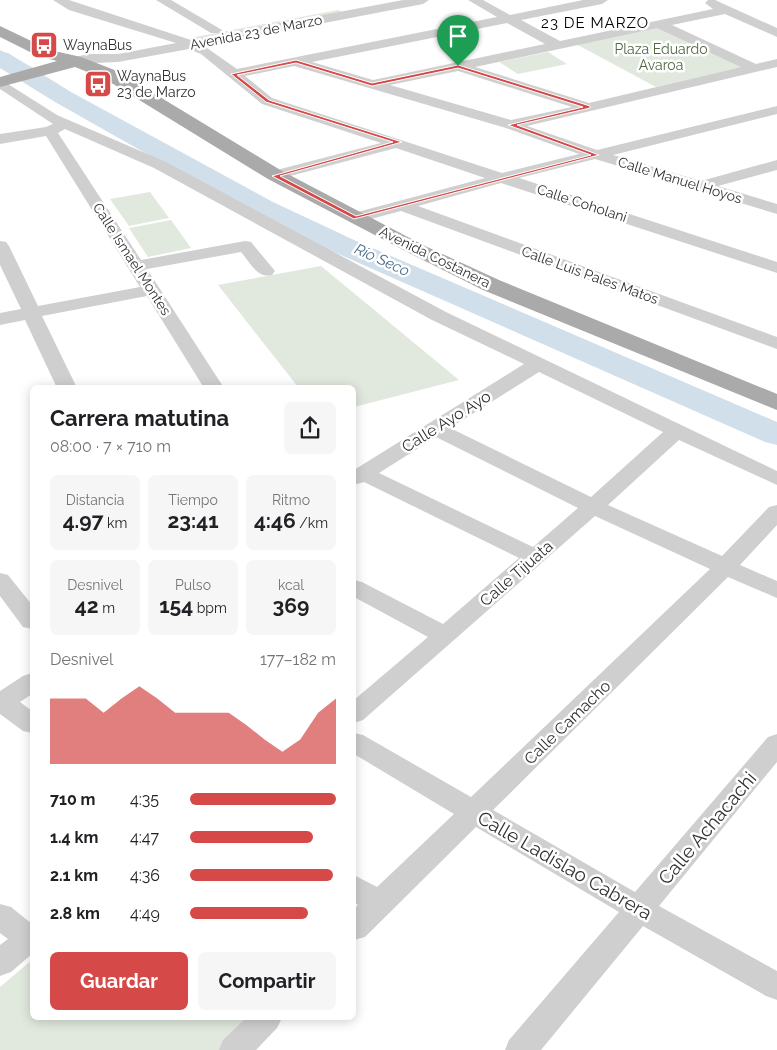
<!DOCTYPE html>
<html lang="es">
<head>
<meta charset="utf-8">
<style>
  :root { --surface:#fff; --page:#f6f6f6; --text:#202124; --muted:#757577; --accent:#d54a49 }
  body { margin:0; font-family:Raleway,sans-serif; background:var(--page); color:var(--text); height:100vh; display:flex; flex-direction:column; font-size:19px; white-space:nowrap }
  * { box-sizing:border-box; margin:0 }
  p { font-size:16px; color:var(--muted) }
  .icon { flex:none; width:28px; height:28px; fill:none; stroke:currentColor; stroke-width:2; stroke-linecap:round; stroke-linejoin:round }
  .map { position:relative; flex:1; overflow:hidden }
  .side { position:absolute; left:30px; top:385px; width:326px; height:635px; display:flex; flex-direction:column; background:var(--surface); border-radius:8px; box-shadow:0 2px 12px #0003 }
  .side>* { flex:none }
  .pin { position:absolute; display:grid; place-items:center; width:42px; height:42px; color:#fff; margin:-51px -21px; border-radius:50% 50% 50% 0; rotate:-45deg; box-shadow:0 0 5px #0007 }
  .pin .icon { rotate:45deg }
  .round { display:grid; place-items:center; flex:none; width:52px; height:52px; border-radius:8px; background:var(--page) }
  .head { display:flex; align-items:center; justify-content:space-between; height:85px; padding:0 20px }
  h1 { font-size:22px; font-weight:700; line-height:38px }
  .stats { display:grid; grid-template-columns:repeat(3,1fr); gap:8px; height:85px; padding:5px 20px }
  .stats div { display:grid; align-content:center; border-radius:8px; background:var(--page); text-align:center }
  .stats b { font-size:21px; font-weight:700 }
  .stats small { font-size:14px; font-weight:400 }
  .stats p { font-size:14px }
  .chart { height:140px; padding:10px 20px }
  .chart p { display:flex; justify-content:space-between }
  .chart svg { width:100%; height:90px; margin-top:5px; fill:var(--accent); opacity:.7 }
  .cta { display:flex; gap:10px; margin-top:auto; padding:10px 20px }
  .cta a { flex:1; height:58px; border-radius:8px; background:var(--accent); color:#fff; font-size:20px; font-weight:700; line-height:58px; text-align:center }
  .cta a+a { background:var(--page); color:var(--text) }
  ul { padding:0 20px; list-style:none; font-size:16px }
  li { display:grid; grid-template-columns:80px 60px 1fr; align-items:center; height:38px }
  li i { height:12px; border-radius:6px; background:var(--accent) }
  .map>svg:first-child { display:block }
  .green { fill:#e1e8dd }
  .water { fill:#d1dfeb }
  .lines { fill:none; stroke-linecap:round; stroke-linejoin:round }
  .river { fill:#d1dfeb; fill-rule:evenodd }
  .minor { fill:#cfcfcf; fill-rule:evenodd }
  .major { fill:#aaa; fill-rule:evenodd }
  .route { fill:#d54a49; stroke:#fff; fill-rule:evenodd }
  .labels { text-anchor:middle; stroke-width:5; stroke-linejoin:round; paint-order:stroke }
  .far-street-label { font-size:14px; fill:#323232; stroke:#fff }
  .far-poi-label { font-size:14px; fill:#323232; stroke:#fff; text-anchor:start }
  .far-park-label { font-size:14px; fill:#526a43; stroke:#fff }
  .far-neighbourhood-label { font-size:15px; letter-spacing:1px; fill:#000; stroke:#fff }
  .far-water-label { font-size:15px; font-style:italic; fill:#476c8e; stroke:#fff }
  .street-label { font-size:16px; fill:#323232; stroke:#fff }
  .near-street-label { font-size:19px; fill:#323232; stroke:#fff }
</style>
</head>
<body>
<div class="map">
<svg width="777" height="1050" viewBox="0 0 777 1050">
  <rect width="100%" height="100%" fill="#fff"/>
  <!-- green -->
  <g class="green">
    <polygon points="338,10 342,12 194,40 190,38"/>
    <polygon points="663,26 745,66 656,87 576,44"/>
    <polygon points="548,52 567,64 518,74 499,62"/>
    <polygon points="150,192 169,218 129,226 110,199"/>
    <polygon points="171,220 191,248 148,257 129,228"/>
    <polygon points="321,266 459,380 354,407 354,388 298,387 218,285"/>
    <polygon points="32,960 32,1018 255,1018 222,1050 0,1050 0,987"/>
  </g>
  <!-- water -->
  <polygon class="water" points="0,50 35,69 17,74 0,65"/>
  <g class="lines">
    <!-- river -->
    <polygon class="river" points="0,51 8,53 71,92 273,202 354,240 777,422 777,445 765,442 334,252 253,214 55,102 0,68"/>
    <!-- minor -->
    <g class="minor">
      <path d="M53 0H69L191 40 403 0H429L423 4 204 46 237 69 497 17 468 0H483L510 15 583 0H608L602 4 521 20 560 41 713 9 705 3 708 0H715L777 28V37L725 14 672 25 756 64 777 59V67L527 126 597 150 777 106V114L613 155 701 181 777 160V170L718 186 777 204V214L595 159 519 178 777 262V273L501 183 418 206 777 337V349L401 211 356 223 350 222 348 218 350 214 485 178 396 148 275 180 269 178 267 175 269 172 381 143 262 104 201 54 189 49 118 62 70 64 68 61 70 58 89 54H118L176 43 69 10ZM507 23 545 44 373 80 312 62ZM657 28 741 67 589 103 475 67ZM294 66 506 128 579 154 502 173 272 98 245 76ZM458 71 572 107 511 120 390 85Z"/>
      <polygon points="156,0 171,0 222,30 221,33 211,33"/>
      <path d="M0 79 57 115 166 162 446 312 777 471V485L679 440 608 505 722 556 769 507 777 505V525L740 565 777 581V598L728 577 493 810 635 892 768 737 777 734V762L659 906 777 971V1000L766 996 643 926 541 1050H505L509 1040 619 912 476 827 365 937 354 940V909L358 905 354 902V875L377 887 454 814 354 754V733L363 735 471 797 710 569 595 516 363 720 354 723V700L428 637 354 597V580L362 582 443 624 519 558 364 482 354 485V470L524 364 432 320 154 168 65 129 58 133 141 260 245 241 251 242 275 271 272 275C257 279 250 262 241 252L147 269 224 388H204L147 296 42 316 77 388H57L25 320 0 325V313L21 309 0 265V241L6 242 9 246 38 306 140 287 46 136 0 144V134L46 127 53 124 0 89ZM539 372 663 432 591 497 450 428ZM436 437 578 508 533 547 379 473Z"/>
      <polygon points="0,573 8,575 32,605 32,629 23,627 0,596"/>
      <polygon points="32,673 32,694 20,702 32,711 32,733 23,731 0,714 0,691 23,676"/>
      <polygon points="0,904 11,907 32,924 32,954 11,972 0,976 0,945 8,939 0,933"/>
      <polygon points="246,1018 282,1018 277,1028 256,1050 219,1050 223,1040"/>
    </g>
    <!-- major -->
    <polygon class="major" points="0,26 50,50 81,57 117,71 282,171 425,246 499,280 777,394 777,410 483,290 411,254 268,179 105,79 75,67 0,87 0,77 57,61 38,56 0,37"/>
  </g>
  <!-- route -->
  <path class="route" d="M296 60 372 83 458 65 590 106V108L517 125 599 155 354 219 272 176 393 142 266 102 231 74ZM296 63 372 86 458 68 583 107 508 125 591 155 356 216 280 176 402 142 269 100 237 75Z"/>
  <!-- icons -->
  <defs>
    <g id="bus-square" transform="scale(1.4375)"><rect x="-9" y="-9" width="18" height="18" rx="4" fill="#d54a49" stroke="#fff"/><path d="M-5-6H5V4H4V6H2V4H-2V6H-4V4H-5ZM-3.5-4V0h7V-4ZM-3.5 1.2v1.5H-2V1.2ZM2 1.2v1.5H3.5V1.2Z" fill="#fff"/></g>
  </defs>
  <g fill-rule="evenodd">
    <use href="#bus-square" x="44" y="45"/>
    <use href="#bus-square" x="98" y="84"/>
  </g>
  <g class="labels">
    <!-- far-street labels -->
    <g class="far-street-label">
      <text transform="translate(256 32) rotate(-11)" y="5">Avenida 23 de Marzo</text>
      <text transform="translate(680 180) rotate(17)" y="5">Calle Manuel Hoyos</text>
      <text transform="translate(582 203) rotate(18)" y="5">Calle Coholani</text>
      <text transform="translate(435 257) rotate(26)" y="5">Avenida Costanera</text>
      <text transform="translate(132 259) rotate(57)" y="5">Calle Ismael Montes</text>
      <text transform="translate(590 275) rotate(20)" y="5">Calle Luis Pales Matos</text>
    </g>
    <!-- far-poi labels -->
    <g class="far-poi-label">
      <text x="63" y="50">WaynaBus</text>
      <text x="117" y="81">WaynaBus<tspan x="117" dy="16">23 de Marzo</tspan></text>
    </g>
    <!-- far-park labels -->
    <g class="far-park-label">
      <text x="661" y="54">Plaza Eduardo<tspan x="661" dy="16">Avaroa</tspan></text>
    </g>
    <!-- far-neighbourhood labels -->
    <g class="far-neighbourhood-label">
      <text x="595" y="28">23 DE MARZO</text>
    </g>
    <!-- far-water labels -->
    <g class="far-water-label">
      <text transform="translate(382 260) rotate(24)" y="5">Río Seco</text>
    </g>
    <!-- street labels -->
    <g class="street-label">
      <text transform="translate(446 421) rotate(-32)" y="6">Calle Ayo Ayo</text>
      <text transform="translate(516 573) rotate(-41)" y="6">Calle Tijuata</text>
      <text transform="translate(567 722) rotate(-44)" y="6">Calle Camacho</text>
    </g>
    <!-- near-street labels -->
    <g class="near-street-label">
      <text transform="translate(707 828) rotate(-50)" y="7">Calle Achacachi</text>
      <text transform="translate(565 865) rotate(30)" y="7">Calle Ladislao Cabrera</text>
    </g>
  </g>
</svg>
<div class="pin" style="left:458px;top:66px;background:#1e9e55"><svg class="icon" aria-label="arrive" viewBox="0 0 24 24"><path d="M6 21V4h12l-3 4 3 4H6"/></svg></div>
<section class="side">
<div class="head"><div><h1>Carrera matutina</h1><p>08:00 · 7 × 710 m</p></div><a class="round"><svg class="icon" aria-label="share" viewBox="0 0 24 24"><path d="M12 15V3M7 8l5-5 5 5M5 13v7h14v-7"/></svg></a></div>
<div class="stats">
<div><p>Distancia</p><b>4.97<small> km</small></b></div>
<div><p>Tiempo</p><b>23:41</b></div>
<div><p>Ritmo</p><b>4:46<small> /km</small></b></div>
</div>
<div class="stats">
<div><p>Desnivel</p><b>42<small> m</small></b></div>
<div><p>Pulso</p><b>154<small> bpm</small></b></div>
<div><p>kcal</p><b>369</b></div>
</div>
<div class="chart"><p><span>Desnivel</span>177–182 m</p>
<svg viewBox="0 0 160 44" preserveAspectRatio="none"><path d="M0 44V12L10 12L20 12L30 19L40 12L50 6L60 12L70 19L80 19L90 19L100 19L110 25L120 32L130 38L140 32L150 19L160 12V44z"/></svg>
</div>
<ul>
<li><b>710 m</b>4:35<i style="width:100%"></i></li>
<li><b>1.4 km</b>4:47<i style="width:84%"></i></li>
<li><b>2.1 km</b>4:36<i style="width:98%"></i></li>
<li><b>2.8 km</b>4:49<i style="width:81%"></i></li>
</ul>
<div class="cta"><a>Guardar</a><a>Compartir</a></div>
</section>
</div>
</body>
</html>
